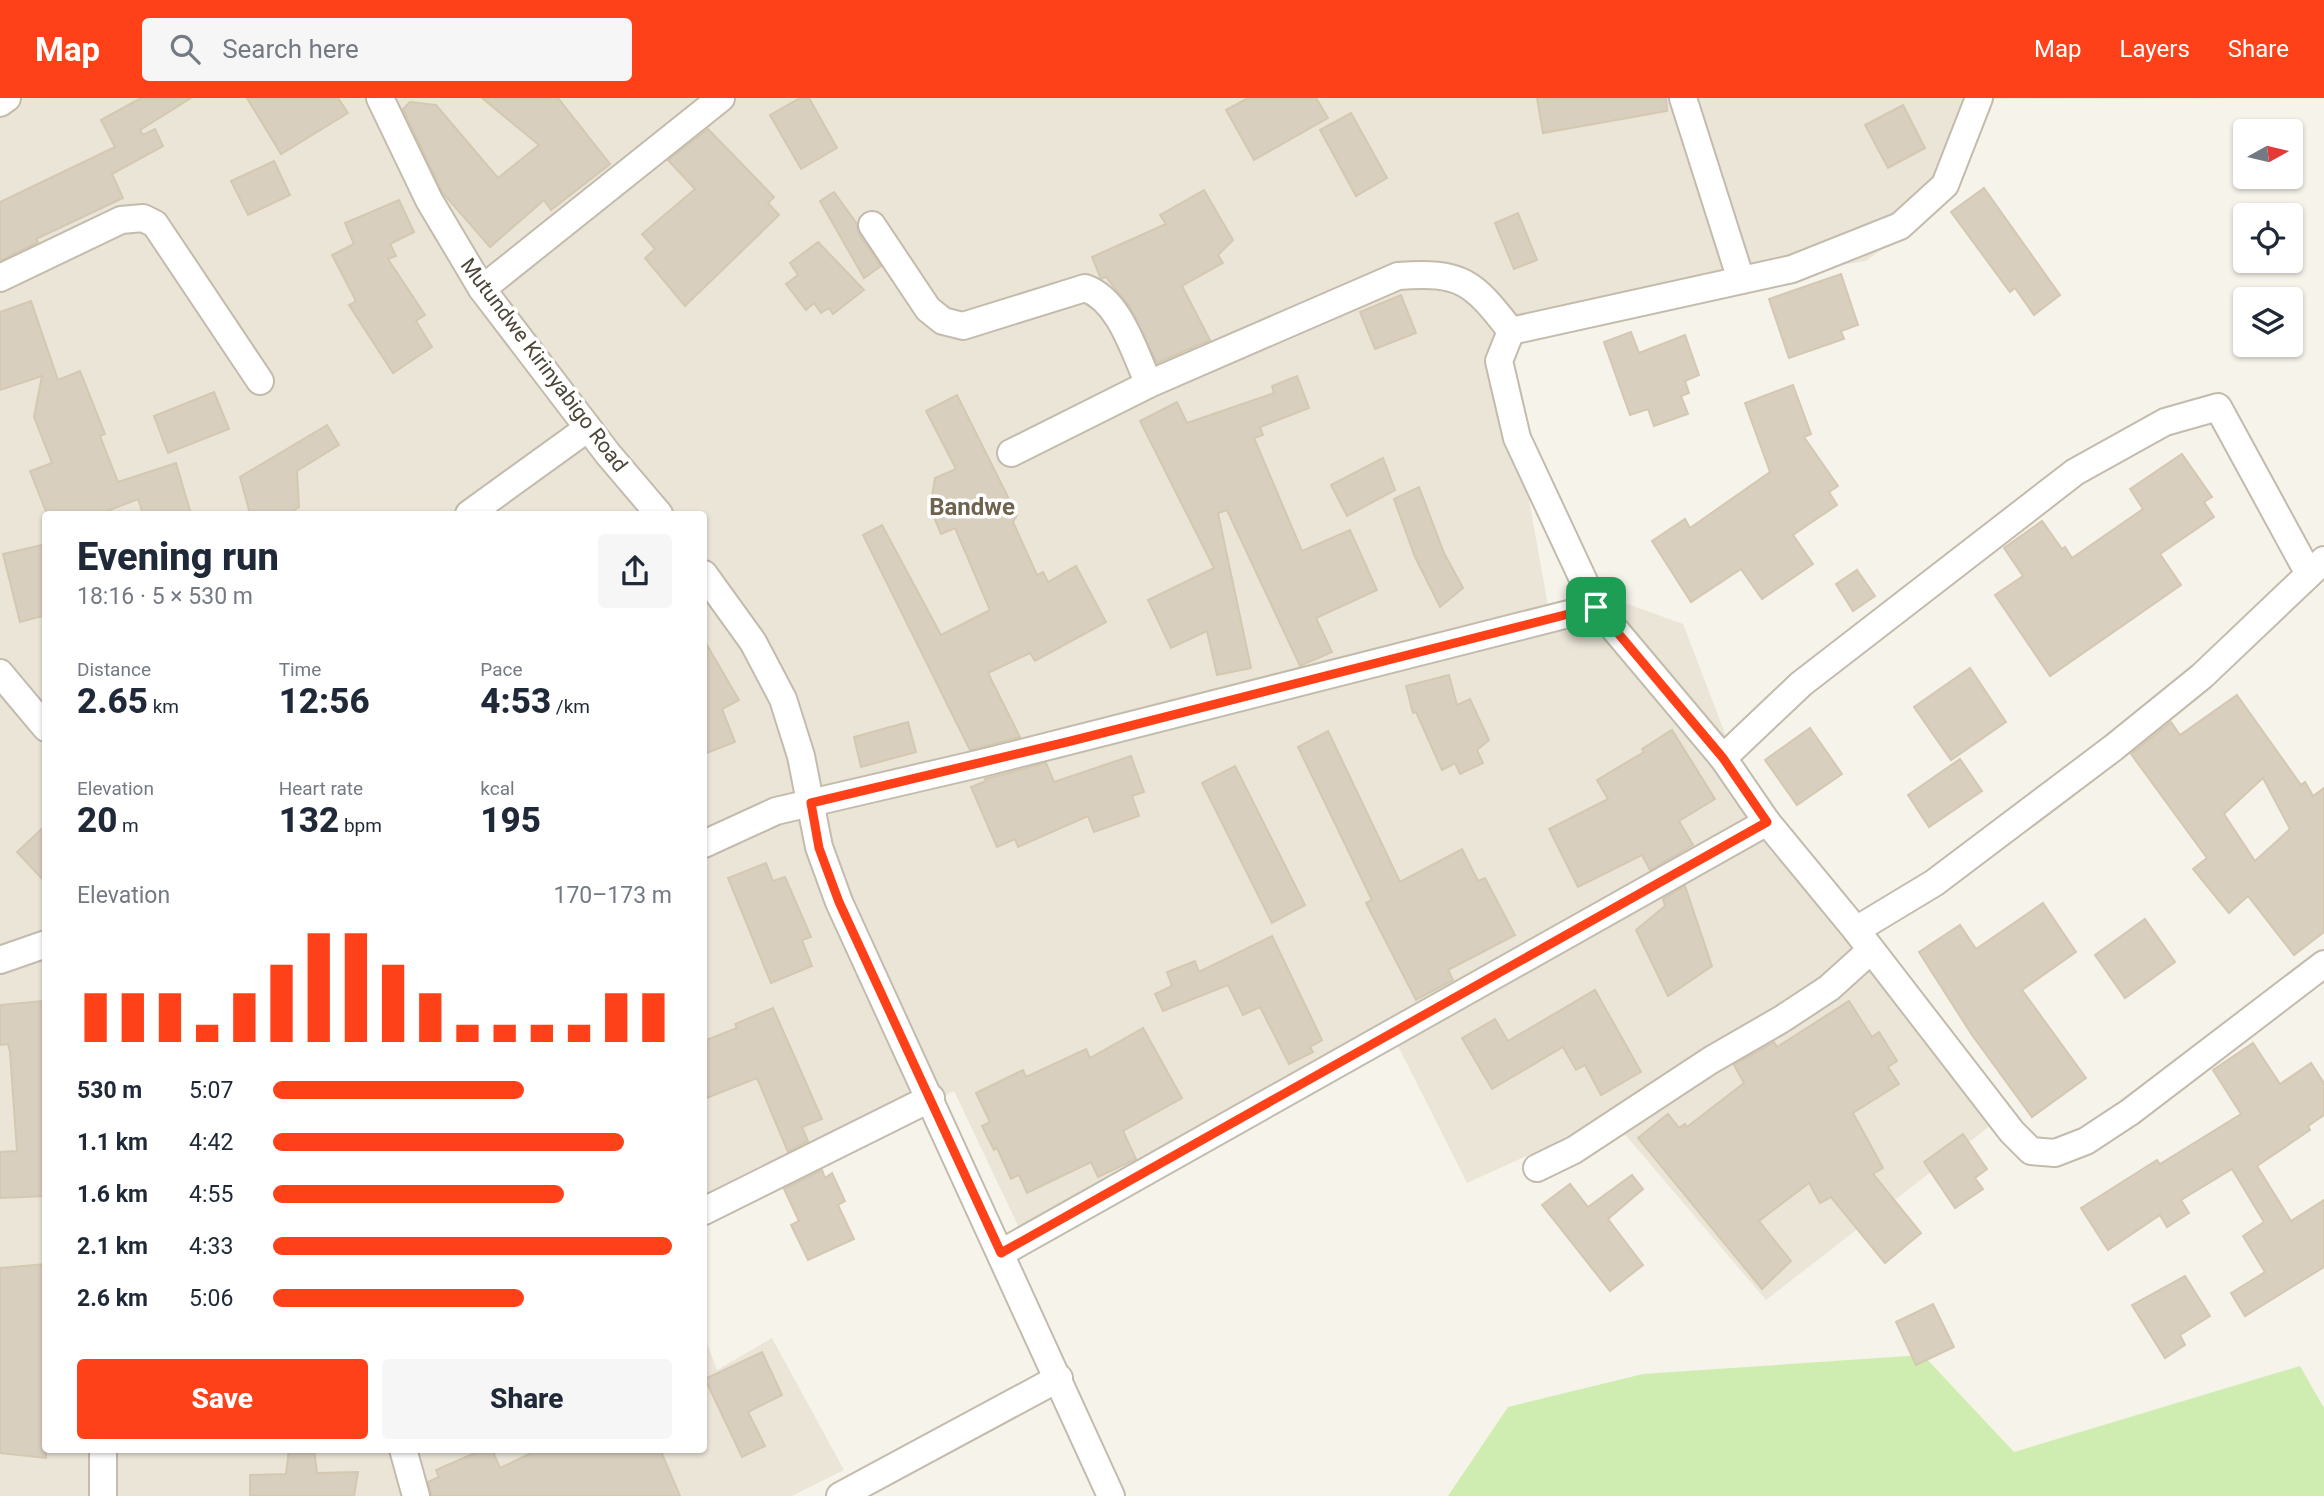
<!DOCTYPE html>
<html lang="en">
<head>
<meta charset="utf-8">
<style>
  :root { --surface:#fff; --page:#f6f6f7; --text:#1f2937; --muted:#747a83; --accent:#ff4119 }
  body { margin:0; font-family:Roboto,sans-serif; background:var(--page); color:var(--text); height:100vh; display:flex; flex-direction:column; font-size:26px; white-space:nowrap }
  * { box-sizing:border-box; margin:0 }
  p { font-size:23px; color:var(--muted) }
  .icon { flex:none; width:38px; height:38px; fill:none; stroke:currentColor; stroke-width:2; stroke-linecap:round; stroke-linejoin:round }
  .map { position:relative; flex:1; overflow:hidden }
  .sheet { position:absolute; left:42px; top:413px; width:665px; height:942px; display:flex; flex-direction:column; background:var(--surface); border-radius:7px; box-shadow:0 2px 5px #0004 }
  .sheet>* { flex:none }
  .needle { width:46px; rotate:82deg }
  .tools { position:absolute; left:2233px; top:21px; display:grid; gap:14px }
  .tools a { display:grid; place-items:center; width:70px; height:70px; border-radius:7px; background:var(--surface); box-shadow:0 2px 5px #0004; font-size:35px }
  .pin { position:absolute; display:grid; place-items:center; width:60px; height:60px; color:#fff; margin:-30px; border-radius:14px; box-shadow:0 4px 10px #0006 }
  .round { display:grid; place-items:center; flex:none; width:74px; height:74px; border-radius:7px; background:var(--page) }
  .summary { display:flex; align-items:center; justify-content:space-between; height:119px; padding:0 35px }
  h1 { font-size:38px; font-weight:800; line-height:52px }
  .figures { display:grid; grid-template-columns:repeat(3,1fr); gap:10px; height:119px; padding:7px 35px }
  .figures div { display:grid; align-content:center }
  .figures b { font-size:35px; font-weight:800 }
  .figures small { font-size:19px; font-weight:400 }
  .figures p { font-size:19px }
  .chart { height:196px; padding:14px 35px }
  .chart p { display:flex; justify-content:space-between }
  .chart svg { width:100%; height:126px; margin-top:7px; stroke:var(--accent); stroke-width:6 }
  .cta { display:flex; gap:14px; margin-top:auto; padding:14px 35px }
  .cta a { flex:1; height:80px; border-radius:7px; background:var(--accent); color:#fff; font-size:28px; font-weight:800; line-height:80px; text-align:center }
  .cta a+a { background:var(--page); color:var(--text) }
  ul { padding:0 35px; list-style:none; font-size:23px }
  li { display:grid; grid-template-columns:112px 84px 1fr; align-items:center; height:52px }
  li i { height:18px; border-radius:9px; background:var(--accent) }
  header { display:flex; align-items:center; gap:42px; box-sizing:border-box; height:98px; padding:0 35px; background:var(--accent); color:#fff }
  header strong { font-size:33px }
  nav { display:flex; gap:38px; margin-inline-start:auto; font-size:24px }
  .search { width:490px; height:63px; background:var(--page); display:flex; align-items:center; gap:18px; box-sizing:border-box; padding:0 24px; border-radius:7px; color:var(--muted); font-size:26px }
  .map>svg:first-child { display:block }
  .residential { fill:#ebe5d8 }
  .green { fill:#d0edb1 }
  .building { fill:#d9cfbf; stroke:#d4c8b1; stroke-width:2; fill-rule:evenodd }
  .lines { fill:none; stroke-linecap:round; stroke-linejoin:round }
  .minor-casing { stroke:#c3bbac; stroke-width:30 }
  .minor { stroke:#fff; stroke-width:26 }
  .route-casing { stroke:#fff; stroke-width:14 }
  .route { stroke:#ff4119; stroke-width:9 }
  .labels { text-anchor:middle; stroke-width:7; stroke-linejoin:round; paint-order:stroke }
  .street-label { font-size:21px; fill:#4b4437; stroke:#fff }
  .quarter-label { font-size:24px; font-weight:bold; fill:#6f624e; stroke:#fff }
</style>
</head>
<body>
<header>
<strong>Map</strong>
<div class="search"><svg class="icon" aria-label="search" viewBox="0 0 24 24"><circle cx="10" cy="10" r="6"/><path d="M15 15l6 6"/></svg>Search here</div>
<nav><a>Map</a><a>Layers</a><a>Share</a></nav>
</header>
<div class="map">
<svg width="2324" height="1398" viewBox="0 0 2324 1398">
  <rect width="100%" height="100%" fill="#f6f3ea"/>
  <!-- residential -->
  <polygon class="residential" points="0,0 2324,0 1992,1 1950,102 1866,163 1717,187 1514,228 1505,268 1549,513 1625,505 1683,526 1756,716 1995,1024 1766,1202 1611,1020 1467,1085 1396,944 1021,1134 954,993 704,1120 704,416 46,416 46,1351 704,1351 704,1238 717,1272 772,1240 844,1372 792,1398 0,1398"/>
  <!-- green -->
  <polygon class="green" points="1923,1257 2014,1354 2300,1268 2324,1310 2324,1398 1448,1398 1508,1309 1643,1276"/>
  <!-- building -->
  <g class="building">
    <polygon points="141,0 191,0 140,32 143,37 155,31 163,48 112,76 123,100 36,141 38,144 0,163 0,104 115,49 101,22"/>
    <polygon points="247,0 338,0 348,15 281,56"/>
    <polygon points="482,0 558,0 610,66 551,112 544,102 490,149 442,94 403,11 410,4 436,7 498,80 539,47"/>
    <polygon points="800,0 809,0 837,50 801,71 770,17"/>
    <polygon points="1248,0 1316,0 1328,20 1254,62 1226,12"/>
    <polygon points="1537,0 1666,0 1667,13 1543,35"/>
    <polygon points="1903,7 1925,50 1888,70 1865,27"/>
    <polygon points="1351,15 1387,80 1356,98 1320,32"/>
    <polygon points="708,31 774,99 768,105 779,117 685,208 645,160 655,151 642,136 695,91 668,62"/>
    <polygon points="274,63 290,97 248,117 231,83"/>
    <polygon points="1984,90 2060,197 2034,217 2015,190 2010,194 1951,114"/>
    <polygon points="1204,92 1233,142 1218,157 1223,165 1182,188 1210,242 1157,265 1130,209 1106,179 1101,181 1092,159 1166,126 1160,117"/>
    <polygon points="834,94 857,126 859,136 881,168 864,180 820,103"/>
    <polygon points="399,102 414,134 390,146 396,158 388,161 425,217 416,223 432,249 393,275 349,207 356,203 332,157 354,146 345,125"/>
    <polygon points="1518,115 1537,162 1514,171 1495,125"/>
    <polygon points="818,144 864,192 833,216 829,210 821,215 814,205 806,212 786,186 798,177 790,165"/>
    <polygon points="1841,176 1858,227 1841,233 1844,241 1789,260 1769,201"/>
    <polygon points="1401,197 1416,235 1375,251 1360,214"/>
    <polygon points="31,203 58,282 80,273 105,336 100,338 118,384 176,365 191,416 143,416 138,401 100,416 47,416 30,373 52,365 34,319 42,278 0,292 0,214"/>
    <polygon points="1631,234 1639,255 1685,237 1699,277 1685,283 1689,295 1681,298 1688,316 1654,328 1648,311 1630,317 1604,244"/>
    <polygon points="1297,278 1309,310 1260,329 1263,337 1254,340 1302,453 1350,432 1377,492 1316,520 1332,554 1300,568 1227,412 1218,415 1251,570 1217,577 1207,533 1171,550 1148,502 1214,470 1140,323 1177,304 1187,325 1274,295 1272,288"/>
    <polygon points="1793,287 1811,336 1804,339 1838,388 1829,394 1837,407 1793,437 1813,466 1762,501 1741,471 1691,504 1652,443 1685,421 1690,430 1770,374 1745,305"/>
    <polygon points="214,294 229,331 168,355 154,318"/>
    <polygon points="957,297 1017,417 1013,424 1037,477 1043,474 1048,484 1076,468 1106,524 1035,563 1030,555 988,575 1020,639 970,652 863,437 882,427 941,537 990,512 955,430 941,436 930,410 935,380 956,371 926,313"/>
    <polygon points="327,327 339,347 297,373 299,409 288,416 250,416 240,379"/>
    <polygon points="2182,356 2212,399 2204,404 2214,419 2160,456 2181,487 2050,578 1995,497 2023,478 2004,450 2042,423 2062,451 2065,449 2072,460 2143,411 2130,391"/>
    <polygon points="1383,360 1395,392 1347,418 1331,387"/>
    <polygon points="1419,389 1444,455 1463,490 1440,509 1415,459 1394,401"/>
    <polygon points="46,446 46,517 20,524 3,456"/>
    <polygon points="1857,472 1875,498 1853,513 1836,486"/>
    <polygon points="704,542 739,602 722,611 735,644 704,656"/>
    <polygon points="1970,570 2006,624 1951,662 1914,609"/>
    <polygon points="1449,577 1457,607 1470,601 1489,642 1477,652 1483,665 1460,676 1455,665 1442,672 1416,614 1413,615 1406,588"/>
    <path d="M2237 597 2301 687 2305 684 2313 698 2324 690V834L2294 857 2248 798 2229 815 2193 771 2207 760 2131 656 2171 624 2180 637ZM2263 680 2290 731 2255 763 2224 716Z"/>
    <polygon points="908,624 916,654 861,669 854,639"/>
    <polygon points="1810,630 1842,676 1797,707 1765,662"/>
    <polygon points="1672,632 1715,701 1679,723 1693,747 1650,772 1642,757 1578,789 1549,731 1608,701 1597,682 1644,654 1642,651"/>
    <polygon points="1328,633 1400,784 1462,751 1478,783 1485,780 1515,837 1448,872 1453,882 1416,902 1366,805 1372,802 1298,649"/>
    <polygon points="1131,658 1144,694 1132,698 1139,718 1094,734 1088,718 1018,749 1015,741 997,749 971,689 986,683 985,681 1046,665 1054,684"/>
    <polygon points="1960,661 1982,693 1929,729 1908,697"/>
    <polygon points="1235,668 1305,807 1272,825 1202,685"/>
    <polygon points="46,727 46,785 17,754"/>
    <polygon points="766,765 773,783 785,779 811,839 802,842 812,868 771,885 728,780"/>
    <polygon points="1685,788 1712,868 1668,898 1636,832 1665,808 1663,801"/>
    <polygon points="2043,805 2076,854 2022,892 2086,980 2032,1019 1972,937 1919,854 1960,827 1976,851"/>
    <polygon points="2145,821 2175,864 2125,900 2095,857"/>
    <polygon points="1272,838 1322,942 1310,949 1313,954 1289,966 1260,909 1243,917 1228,887 1163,913 1155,896 1172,888 1167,874 1195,863 1199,874"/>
    <polygon points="1595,892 1641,974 1601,997 1585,967 1576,972 1563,949 1492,991 1462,940 1495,921 1508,943"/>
    <polygon points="42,903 46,944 46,1098 0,1100 0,1054 17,1053 10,954 8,946 0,947 0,907"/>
    <polygon points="1849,903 1872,939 1879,934 1897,963 1888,969 1899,986 1853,1015 1883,1070 1873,1076 1921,1135 1885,1165 1831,1099 1820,1105 1809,1085 1759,1123 1791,1163 1762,1191 1638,1040 1668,1016 1679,1030 1685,1026 1687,1029 1744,985 1734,967 1774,944 1777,949"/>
    <polygon points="773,910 822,1021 802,1029 808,1043 788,1054 757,980 704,1001 704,943 737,930 735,926"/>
    <polygon points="1143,930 1182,1000 1123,1033 1136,1061 1098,1079 1091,1064 1027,1095 1019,1077 1011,1081 997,1050 994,1052 982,1028 990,1024 976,995 1023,972 1026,979 1086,951 1090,960"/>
    <polygon points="2253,945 2280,986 2311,965 2324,985 2324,1017 2308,1028 2310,1032 2257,1068 2291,1123 2324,1102 2324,1169 2245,1218 2231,1195 2265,1174 2243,1138 2264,1124 2232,1071 2181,1102 2189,1115 2167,1129 2160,1117 2108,1152 2081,1110 2157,1062 2160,1066 2241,1016 2213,972"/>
    <polygon points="1963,1036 1987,1071 1975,1080 1983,1091 1955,1110 1924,1064"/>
    <polygon points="822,1072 825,1080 832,1075 845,1103 838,1107 854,1141 808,1162 791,1127 799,1123 784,1091"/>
    <polygon points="1632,1077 1643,1091 1608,1121 1643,1167 1610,1193 1542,1107 1570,1086 1588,1109"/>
    <polygon points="46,1166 46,1360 0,1355 0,1170"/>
    <polygon points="2185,1178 2210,1218 2180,1237 2185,1247 2165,1260 2132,1207"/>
    <polygon points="1933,1206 1954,1249 1916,1267 1896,1224"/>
    <polygon points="762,1254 782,1297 748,1314 765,1348 742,1359 705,1281"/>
    <polygon points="289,1351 314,1351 317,1375 358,1374 354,1398 250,1398 250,1377 286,1376"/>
    <polygon points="484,1351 492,1351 500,1370 540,1351 660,1351 680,1398 431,1398 428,1384 439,1379 436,1372"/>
  </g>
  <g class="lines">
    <!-- minor casing -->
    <g class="minor-casing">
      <g id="minor">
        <polyline points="380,0 429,102 482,191 608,356 659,416"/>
        <polyline points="1683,0 1741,182"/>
        <polyline points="1979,0 1945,87 1900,128 1792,171 1511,233 1499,263 1517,340 1596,509 1723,660 1767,724 1856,832 2012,1034 2031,1053 2055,1055 2086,1043 2130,1014 2324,866"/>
        <polyline points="0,5 7,0"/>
        <path d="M872 127 928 211 943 223 963 228 1085 190C1120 202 1134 254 1149 286"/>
        <polyline points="0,180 121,122 143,120 155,126 260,283"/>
        <polyline points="482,191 721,0"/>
        <path d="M1011 355 1149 286 1398 178C1462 173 1473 184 1511 233"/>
        <polyline points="469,416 588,330"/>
        <polyline points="704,476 753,544 783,601 801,658 819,749 839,804 1111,1398"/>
        <polyline points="0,575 46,630"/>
        <polyline points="1723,660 1801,586 2075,374 2165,324 2218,309 2309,476"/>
        <polyline points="704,746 776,713 982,665 1596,509"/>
        <polyline points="1856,832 1934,785 2113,650 2202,578 2324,462"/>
        <polyline points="0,862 46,846"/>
        <polyline points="1537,1070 1574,1052 1711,962 1782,921 1829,890 1870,853"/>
        <polyline points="704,1113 931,1000"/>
        <polyline points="1001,1155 1767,724"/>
        <polyline points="403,1351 416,1398"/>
        <polyline points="103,1398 103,1351"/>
        <polyline points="840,1398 1059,1280"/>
      </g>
    </g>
    <!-- minor -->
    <use href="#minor" class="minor"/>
  </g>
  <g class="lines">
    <!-- route casing -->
    <g class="route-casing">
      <polygon id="route" points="1596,509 1723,660 1767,724 1001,1155 839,804 819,750 811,705 1071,643"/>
    </g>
    <!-- route -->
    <use href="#route" class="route"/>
  </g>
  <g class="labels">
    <!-- street labels -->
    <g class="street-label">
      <text transform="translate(544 267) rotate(53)" y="7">Mutundwe Kirinyabigo Road</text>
    </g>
    <!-- quarter labels -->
    <g class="quarter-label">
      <text x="972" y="417">Bandwe</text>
    </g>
  </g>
</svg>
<div class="tools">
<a><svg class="needle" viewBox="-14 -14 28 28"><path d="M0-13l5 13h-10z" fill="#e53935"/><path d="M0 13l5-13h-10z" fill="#747a83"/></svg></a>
<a><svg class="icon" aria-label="locate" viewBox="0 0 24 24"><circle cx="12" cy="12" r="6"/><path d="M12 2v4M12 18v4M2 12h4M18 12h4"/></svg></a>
<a><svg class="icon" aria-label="layers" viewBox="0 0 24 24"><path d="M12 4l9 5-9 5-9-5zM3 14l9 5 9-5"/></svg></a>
</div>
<div class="pin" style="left:1596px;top:509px;background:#1e9e55"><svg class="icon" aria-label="arrive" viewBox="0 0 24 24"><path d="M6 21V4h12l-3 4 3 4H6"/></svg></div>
<section class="sheet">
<div class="summary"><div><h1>Evening run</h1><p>18:16 · 5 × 530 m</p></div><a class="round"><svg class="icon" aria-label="share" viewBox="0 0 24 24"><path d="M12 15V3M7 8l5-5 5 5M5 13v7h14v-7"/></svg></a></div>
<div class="figures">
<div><p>Distance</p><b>2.65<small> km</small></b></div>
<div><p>Time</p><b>12:56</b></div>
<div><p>Pace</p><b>4:53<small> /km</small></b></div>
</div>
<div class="figures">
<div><p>Elevation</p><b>20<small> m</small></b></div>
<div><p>Heart rate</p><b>132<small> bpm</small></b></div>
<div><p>kcal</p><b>195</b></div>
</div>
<div class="chart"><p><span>Elevation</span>170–173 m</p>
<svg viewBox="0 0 160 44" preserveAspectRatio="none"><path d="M5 44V27M15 44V27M25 44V27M35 44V38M45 44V27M55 44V17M65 44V6M75 44V6M85 44V17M95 44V27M105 44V38M115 44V38M125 44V38M135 44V38M145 44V27M155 44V27"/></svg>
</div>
<ul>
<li><b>530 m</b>5:07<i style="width:63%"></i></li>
<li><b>1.1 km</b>4:42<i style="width:88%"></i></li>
<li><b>1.6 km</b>4:55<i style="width:73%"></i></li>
<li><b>2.1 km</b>4:33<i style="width:100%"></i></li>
<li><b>2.6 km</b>5:06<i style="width:63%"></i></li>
</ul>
<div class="cta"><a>Save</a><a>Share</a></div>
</section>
</div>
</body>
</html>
